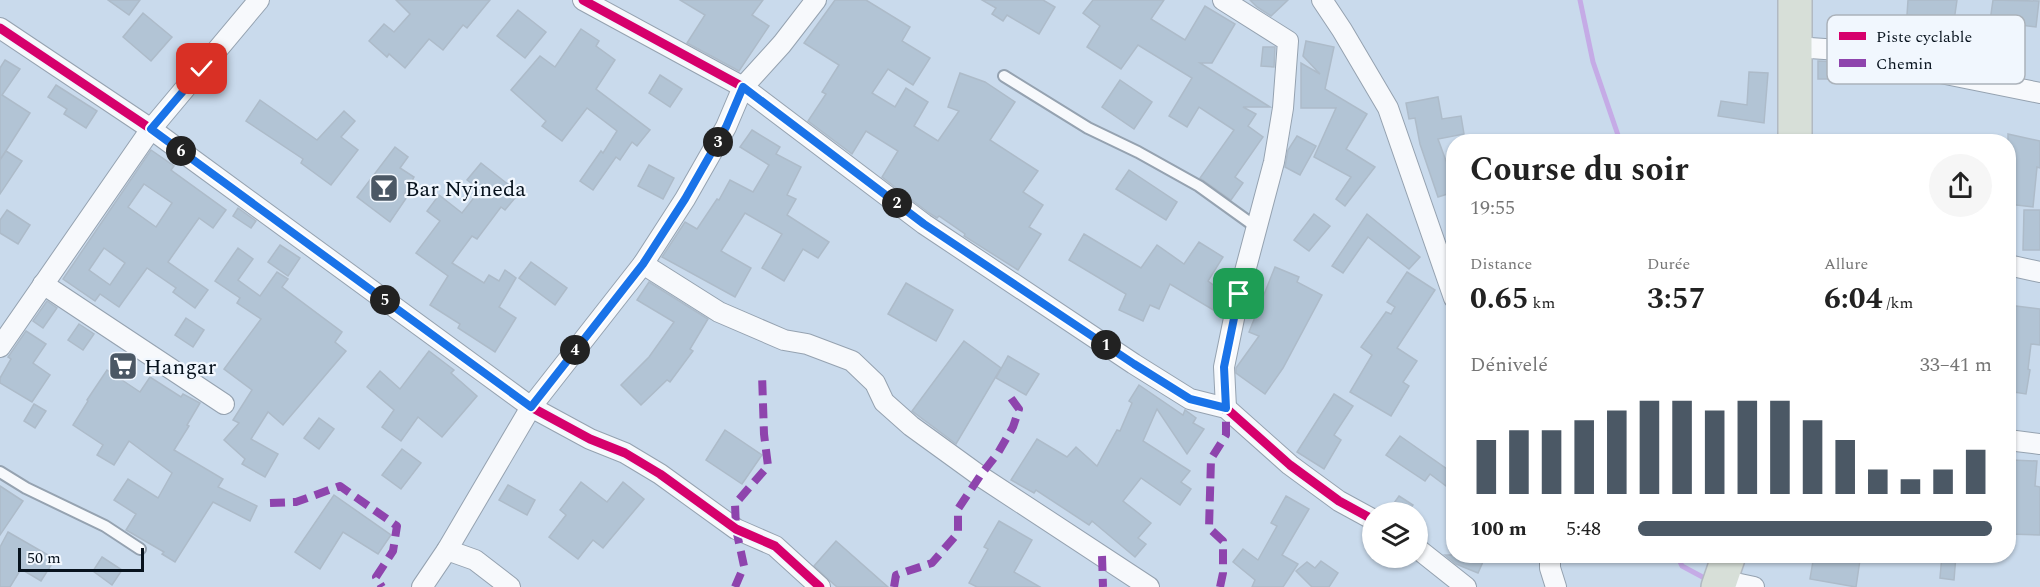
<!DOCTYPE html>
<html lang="fr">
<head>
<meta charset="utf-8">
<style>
  :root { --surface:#fff; --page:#f6f6f6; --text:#222; --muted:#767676; --accent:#4b5865 }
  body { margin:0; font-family:Spectral,serif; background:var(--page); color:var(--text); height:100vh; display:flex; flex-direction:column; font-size:22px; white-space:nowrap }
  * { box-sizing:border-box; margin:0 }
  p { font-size:20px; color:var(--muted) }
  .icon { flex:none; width:33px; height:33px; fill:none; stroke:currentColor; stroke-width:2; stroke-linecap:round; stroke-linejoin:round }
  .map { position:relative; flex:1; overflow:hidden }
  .panel { position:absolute; left:1446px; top:134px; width:570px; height:429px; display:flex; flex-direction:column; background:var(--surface); border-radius:24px; box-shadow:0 2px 4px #0004 }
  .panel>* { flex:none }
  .fabs { position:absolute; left:1362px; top:502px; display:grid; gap:12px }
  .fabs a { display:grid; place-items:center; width:66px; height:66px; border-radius:50%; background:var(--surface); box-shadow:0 2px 4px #0004; font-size:30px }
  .scale { position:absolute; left:18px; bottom:15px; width:126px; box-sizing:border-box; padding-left:6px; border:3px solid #07121d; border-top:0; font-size:16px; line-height:21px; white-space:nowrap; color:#07121d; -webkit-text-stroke:4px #f1f7fe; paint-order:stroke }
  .pin { position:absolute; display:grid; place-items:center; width:51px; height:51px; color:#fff; margin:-26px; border-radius:12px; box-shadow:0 3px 9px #0006 }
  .km { position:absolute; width:30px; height:30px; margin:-15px; border-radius:50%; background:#222; color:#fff; font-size:16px; line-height:30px; text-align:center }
  .round { display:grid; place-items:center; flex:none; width:63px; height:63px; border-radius:32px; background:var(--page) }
  .overview { display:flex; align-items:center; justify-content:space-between; height:102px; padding:0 24px }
  h1 { font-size:33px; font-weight:700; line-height:45px }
  .stats { display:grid; grid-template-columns:repeat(3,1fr); gap:9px; height:102px; padding:6px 24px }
  .stats div { display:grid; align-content:center }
  .stats b { font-size:30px; font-weight:700 }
  .stats small { font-size:16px; font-weight:400 }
  .stats p { font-size:16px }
  .chart { height:168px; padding:12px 24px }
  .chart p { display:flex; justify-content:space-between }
  .chart svg { width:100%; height:108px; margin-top:6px; stroke:var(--accent); stroke-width:6 }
  ul { padding:0 24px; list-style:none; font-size:20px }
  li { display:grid; grid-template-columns:96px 72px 1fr; align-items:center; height:45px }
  li i { height:15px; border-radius:8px; background:var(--accent) }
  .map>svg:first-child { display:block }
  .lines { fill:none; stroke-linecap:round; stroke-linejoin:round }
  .stream { stroke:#c5abe6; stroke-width:5 }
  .building { fill:#b2c4d5; stroke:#adbbc9; stroke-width:1.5; fill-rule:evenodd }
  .lane-casing { stroke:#95a2b0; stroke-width:14 }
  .street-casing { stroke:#95a2b0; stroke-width:22 }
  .highway-casing { stroke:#b1b9c2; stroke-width:36 }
  .lane { stroke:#f7f9fc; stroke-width:10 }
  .street { stroke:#f7f9fc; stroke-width:20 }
  .highway { stroke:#d7dfd8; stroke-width:33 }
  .quiet { stroke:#8e44ad; stroke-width:8; stroke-dasharray:15 8; stroke-linecap:butt }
  .cycleway-casing { stroke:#f1f7fe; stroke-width:13 }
  .cycleway { stroke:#d6006c; stroke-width:9 }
  .route-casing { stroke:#fff; stroke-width:12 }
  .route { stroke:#1a73e8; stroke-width:8 }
  .labels { text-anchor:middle; stroke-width:4.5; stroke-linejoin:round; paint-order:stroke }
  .poi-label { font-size:22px; fill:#07121d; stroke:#f1f7fe; text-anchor:start }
  .key { fill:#f1f7fe; stroke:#abb2ba; stroke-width:1.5 }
  .key-label { font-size:16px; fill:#07121d }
</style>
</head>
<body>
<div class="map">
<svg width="2040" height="587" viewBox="0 0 2040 587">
  <rect width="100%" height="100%" fill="#c9daec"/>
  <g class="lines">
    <!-- stream -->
    <g class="stream">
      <polyline points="1580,0 1593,62 1620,141"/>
      <polyline points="1677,555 1682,566 1710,581"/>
    </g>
  </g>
  <!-- building -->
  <g class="building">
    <polygon points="108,0 140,0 129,15"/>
    <polygon points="396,0 490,0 467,28 463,25 443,50 429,39 405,68 389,54 387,57 369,41 384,24 394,32 410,14"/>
    <polygon points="680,0 763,0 752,15 769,26 739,71 687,43 705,15"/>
    <polygon points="835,0 866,0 910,27 902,41 930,58 913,85 888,69 872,93 895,107 906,88 928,102 914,126 938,141 959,111 948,107 960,73 985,82 1015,102 990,140 1038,171 1023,192 1043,205 1029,227 1041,234 1018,270 964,236 965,234 939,216 937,218 929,213 882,177 898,151 866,131 852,154 808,121 826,94 822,92 839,65 804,43"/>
    <polygon points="982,0 1043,0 1055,7 1039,34 1007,15 1003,21 992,14 996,8"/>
    <polygon points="1093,0 1164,0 1151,19 1185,40 1205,6 1235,24 1212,63 1200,63 1270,107 1243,107 1256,114 1248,126 1263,137 1235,177 1243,183 1231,200 1200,178 1234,130 1199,107 1187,127 1169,116 1192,78 1138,45 1121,69 1087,47 1100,26 1083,13"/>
    <polygon points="1250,0 1288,0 1271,16 1257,7"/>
    <polygon points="1908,0 1957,0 1954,21 1907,15"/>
    <polygon points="1993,0 2039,1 2036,27 1990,21"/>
    <polygon points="518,10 546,32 525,58 497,36"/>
    <polygon points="143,13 172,37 151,61 123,37"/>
    <polygon points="581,29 599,41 596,46 615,60 596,89 650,130 637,146 632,142 620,160 616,157 593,190 580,181 601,151 603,153 617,131 587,108 562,141 542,126 546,121 511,90 540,56 555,67"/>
    <polygon points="1306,41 1334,47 1325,89 1367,114 1346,149 1375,167 1345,206 1336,199 1351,177 1314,157 1336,108 1301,108 1301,63 1320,74 1303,56"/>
    <polygon points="1263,47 1275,47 1274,67 1261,66"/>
    <polygon points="5,60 20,69 2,95 30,113 0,160 0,68"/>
    <polygon points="1818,61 1840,62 1840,79 1818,79"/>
    <polygon points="1749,72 1768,73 1764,123 1718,116 1721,101 1747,105"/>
    <polygon points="660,75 682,89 670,107 649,93"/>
    <polygon points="1120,80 1152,102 1134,129 1102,107"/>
    <polygon points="56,85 97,111 86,128 64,114 67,109 48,97"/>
    <polygon points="1438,97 1442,119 1461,116 1464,134 1438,139 1454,183 1454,192 1438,197 1420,144 1415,118 1409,119 1406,103"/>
    <polygon points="260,100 317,140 344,111 355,121 341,137 358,150 331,185 301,163 303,159 246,121"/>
    <polygon points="752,130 780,147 776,154 801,167 787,195 796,199 787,215 829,242 818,258 803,249 784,281 762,268 782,234 745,213 721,251 751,268 735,297 662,257 685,222 697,229 717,199 719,200 730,180 753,192 769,165 740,147"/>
    <polygon points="2008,134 2040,141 2040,168 2037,167 2033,207 2008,204"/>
    <polygon points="1297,136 1316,146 1300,175 1285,167 1288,150"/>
    <polygon points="395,147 408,157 400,168 414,177 404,195 407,197 390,222 357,197"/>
    <path d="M151 150 174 166 171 170 226 210 213 228 199 218 168 262 208 290 195 308 173 292 176 288 147 268 119 307 100 294 95 301 63 279ZM144 184 172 203 156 227 128 207ZM104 248 125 263 110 285 89 270Z"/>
    <polygon points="6,151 22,161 0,194 0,160"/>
    <polygon points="481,163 519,193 505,210 501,207 477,239 472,236 452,263 484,283 489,275 499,281 505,270 516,278 499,307 516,318 495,352 458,328 460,324 430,305 448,276 416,253 440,221 427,211 439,195 462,213 480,190 467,180"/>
    <polygon points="649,165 674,178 663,199 638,186"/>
    <polygon points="1129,170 1177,202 1166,220 1116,189"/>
    <polygon points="238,208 256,221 251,228 233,216"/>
    <polygon points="7,210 30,225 18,244 0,233 0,220"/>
    <polygon points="2024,210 2040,210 2040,250 2023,250"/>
    <polygon points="1314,214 1330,226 1309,251 1294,240"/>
    <polygon points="1367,214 1420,257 1409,269 1368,237 1343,273 1332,266"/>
    <polygon points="1084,234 1141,268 1157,245 1184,264 1199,242 1223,257 1208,281 1227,295 1224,307 1220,314 1170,284 1159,309 1150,305 1143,321 1119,310 1126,294 1069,260"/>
    <polygon points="280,245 300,258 288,276 268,262"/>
    <polygon points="238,248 253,259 238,280 260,296 277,272 288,279 282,287 342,332 335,342 346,351 283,425 268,412 251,439 278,454 265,477 242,464 245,459 224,440 239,423 233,420 252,390 224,369 261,319 237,303 240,298 215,281"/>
    <polygon points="531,262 567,288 555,305 519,278"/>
    <polygon points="1275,267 1299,277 1297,282 1322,295 1283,368 1265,394 1236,373 1236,368 1259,336 1249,332"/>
    <polygon points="1407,272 1435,290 1397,348 1417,361 1403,382 1409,386 1391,416 1350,392 1372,355 1361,347 1386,312 1391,314 1395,307 1387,302"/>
    <polygon points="649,282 708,319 690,349 693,351 670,382 667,380 641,405 621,385 649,357 674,322 637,300"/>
    <polygon points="906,283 953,310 936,341 888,314"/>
    <polygon points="47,301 57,308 43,328 33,321"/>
    <polygon points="2008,305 2040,309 2040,345 2031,344 2028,369 2030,370 2026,394 2008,391"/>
    <polygon points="186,318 204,330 193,347 175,335"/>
    <polygon points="79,324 94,334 83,350 68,340"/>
    <polygon points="26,331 46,344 33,363 50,375 32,402 0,383 0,378 11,359 8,357"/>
    <polygon points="964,341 1001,368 956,444 912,411"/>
    <polygon points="429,351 454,370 451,373 477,396 442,437 418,417 401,441 382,427 394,410 367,387 380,371 400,389"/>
    <polygon points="1008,356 1039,374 1026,395 996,378"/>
    <polygon points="107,370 140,392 150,377 181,397 183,394 200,403 187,425 189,426 174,450 223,479 218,487 257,506 250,521 213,502 175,562 162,554 164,552 126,530 136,514 114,500 128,479 158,498 172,473 129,441 114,465 97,455 103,445 73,425 88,401 87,400"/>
    <polygon points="1139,385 1183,415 1185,410 1196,418 1193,423 1204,429 1187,454 1157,409 1143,441 1190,471 1181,482 1191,489 1180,505 1141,478 1123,501 1151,523 1138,538 1146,544 1135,557 1092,521 1089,525 1036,490 1034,493 1011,480 1037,439 1067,457 1076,447 1097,466 1117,430 1120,431 1132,403 1129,401"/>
    <polygon points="1334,394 1353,406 1334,435 1341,440 1324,469 1297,452"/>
    <polygon points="34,404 46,411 35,428 24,421"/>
    <polygon points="319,418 334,429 319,449 304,438"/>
    <polygon points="725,430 762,455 742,484 706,460"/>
    <polygon points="1400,436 1454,474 1454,492 1430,474 1425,481 1386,455"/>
    <polygon points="402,449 421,463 401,489 382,475"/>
    <polygon points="2012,460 2037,461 2035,486 2040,487 2040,535 2008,534"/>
    <polygon points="581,482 607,502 623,482 644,499 603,548 593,540 578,559 549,537 566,515 560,510"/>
    <polygon points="508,485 535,500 527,515 499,500"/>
    <polygon points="0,486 23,501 0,535"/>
    <polygon points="334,495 391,535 378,554 343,532 320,569 295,552"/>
    <polygon points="1286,496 1309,509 1282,555 1298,564 1283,587 1252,587 1255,580 1233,562 1243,549 1258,560 1277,526 1271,523"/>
    <polygon points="1399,496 1413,505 1407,513 1387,513"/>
    <polygon points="999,521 1032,540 1014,572 1040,587 977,587 969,583 988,549 984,547"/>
    <polygon points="8,532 55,559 41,581 21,569 10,587 0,587 0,547"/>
    <polygon points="836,541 888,587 837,587 829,580 814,566"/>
    <polygon points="1445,555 1486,555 1478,573 1456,564"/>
    <polygon points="1814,555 1828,555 1860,560 1856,587 1810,579"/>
    <polygon points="1942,555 1956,555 1954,580 1940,578"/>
    <polygon points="102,557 122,570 112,585 93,571"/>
    <polygon points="1321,561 1338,573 1329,587 1312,587 1296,571 1307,562 1315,568"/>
  </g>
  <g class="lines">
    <!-- lane casing -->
    <g class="lane-casing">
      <g id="lane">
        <polyline points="1004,76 1088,128 1138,152 1199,186 1256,227"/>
        <polyline points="0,472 26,488 105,526 140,549"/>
      </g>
    </g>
    <!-- street casing -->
    <g class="street-casing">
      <g id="street">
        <polyline points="583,0 743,87 924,224 1134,364 1190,399 1226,408 1290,465 1339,501 1372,519"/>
        <polyline points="1223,0 1288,41 1283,108 1274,162 1239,294 1224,367 1226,408"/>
        <polyline points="1322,0 1342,30 1388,108 1454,298"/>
        <polyline points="0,28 151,129 531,407 590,439 625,453 660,474 736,529 775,546 820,587"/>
        <polyline points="1795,47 1854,51 1896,64 2040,93"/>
        <polyline points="643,264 719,312 784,340 807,344 852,361 875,383 884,402 911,426 980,476 1149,587"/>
        <polyline points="2008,265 2040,272"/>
        <polyline points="43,284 224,404"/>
        <polyline points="0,347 151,129 259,0"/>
        <polyline points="2008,440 2040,444"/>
        <polyline points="1418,549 1466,587"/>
        <polyline points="447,550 475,560 510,587"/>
        <polyline points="1550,555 1550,568 1556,587"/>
        <polyline points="1721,580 1754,587"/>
        <polyline points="422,587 447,550 531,407 643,264 685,199 726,127 743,87 782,44 816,0"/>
      </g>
    </g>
    <!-- highway casing -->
    <g class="highway-casing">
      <g id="highway">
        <polyline points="1795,141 1795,0"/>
        <polyline points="1718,587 1729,555"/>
      </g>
    </g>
    <!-- lane -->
    <use href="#lane" class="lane"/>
    <!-- street -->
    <use href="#street" class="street"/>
    <!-- highway -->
    <use href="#highway" class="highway"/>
    <!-- quiet -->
    <g class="quiet">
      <polyline points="270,503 296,502 340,486 397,526 393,551 376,577 382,587"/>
      <polyline points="1102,556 1103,587"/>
      <polyline points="735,587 744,566 736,529 735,504 768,466 764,434 762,374"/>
      <polyline points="894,587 896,575 932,563 958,533 958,509 980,476 998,453 1013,427 1019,409 1008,394"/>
      <polyline points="1220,587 1223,573 1223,541 1209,528 1211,459 1226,435 1226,408"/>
    </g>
    <!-- cycleway casing -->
    <g class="cycleway-casing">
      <g id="cycleway">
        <polyline points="583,0 743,87 924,224 1134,364 1190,399 1226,408 1290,465 1339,501 1372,519"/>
        <polyline points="0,28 151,129 531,407 590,439 625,453 660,474 736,529 775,546 820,587"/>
      </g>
    </g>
    <!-- cycleway -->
    <use href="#cycleway" class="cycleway"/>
  </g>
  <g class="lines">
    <!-- route casing -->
    <g class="route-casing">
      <polyline id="route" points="202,69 151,129 531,407 643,264 685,199 726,127 743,87 924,224 1134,364 1190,399 1226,408 1224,367 1239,294"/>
    </g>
    <!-- route -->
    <use href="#route" class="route"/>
  </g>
  <!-- icons -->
  <defs>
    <g id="bar-square" transform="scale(1.5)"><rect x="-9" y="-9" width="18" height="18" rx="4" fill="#4b5865" stroke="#f1f7fe"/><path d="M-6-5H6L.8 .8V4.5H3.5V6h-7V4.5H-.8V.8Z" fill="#fff"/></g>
    <g id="supermarket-square" transform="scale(1.5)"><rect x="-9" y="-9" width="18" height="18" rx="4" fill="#4b5865" stroke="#f1f7fe"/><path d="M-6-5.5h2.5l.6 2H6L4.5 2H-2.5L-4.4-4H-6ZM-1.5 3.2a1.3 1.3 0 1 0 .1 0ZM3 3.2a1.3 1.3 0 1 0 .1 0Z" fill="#fff"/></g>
  </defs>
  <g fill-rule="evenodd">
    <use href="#bar-square" x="384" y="188"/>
    <use href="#supermarket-square" x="123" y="366"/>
  </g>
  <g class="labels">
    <!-- poi labels -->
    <g class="poi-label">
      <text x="405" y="196">Bar Nyineda</text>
      <text x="144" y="374">Hangar</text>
    </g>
  </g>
  <!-- legend -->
  <rect x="1827" y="15" width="198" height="69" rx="9" class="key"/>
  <rect x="1839" y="32" width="27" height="8" fill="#d6006c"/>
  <rect x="1839" y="59" width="27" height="8" fill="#8e44ad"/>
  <g class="key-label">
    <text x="1876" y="42">Piste cyclable</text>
    <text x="1876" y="69">Chemin</text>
  </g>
</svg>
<div class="fabs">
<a><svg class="icon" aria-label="layers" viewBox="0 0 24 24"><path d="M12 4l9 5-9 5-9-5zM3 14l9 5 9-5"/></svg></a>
</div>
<div class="scale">50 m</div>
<div class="pin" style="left:1239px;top:294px;background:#1e9e55"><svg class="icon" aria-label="arrive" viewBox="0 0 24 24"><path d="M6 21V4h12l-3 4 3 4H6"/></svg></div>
<div class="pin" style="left:202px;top:69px;background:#d93025"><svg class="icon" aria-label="check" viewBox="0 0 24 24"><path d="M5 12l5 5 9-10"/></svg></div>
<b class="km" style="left:1106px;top:345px">1</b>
<b class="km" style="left:897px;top:203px">2</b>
<b class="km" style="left:718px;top:142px">3</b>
<b class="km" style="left:575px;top:350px">4</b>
<b class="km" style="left:385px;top:300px">5</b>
<b class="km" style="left:181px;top:151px">6</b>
<section class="panel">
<div class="overview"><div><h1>Course du soir</h1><p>19:55</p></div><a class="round"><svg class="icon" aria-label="share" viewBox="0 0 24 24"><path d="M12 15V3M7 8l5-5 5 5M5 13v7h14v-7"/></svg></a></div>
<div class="stats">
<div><p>Distance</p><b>0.65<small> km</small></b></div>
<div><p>Durée</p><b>3:57</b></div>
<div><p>Allure</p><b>6:04<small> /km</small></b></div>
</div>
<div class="chart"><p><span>Dénivelé</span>33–41 m</p>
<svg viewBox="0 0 160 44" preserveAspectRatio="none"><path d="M5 44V22M15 44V18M25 44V18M35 44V14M45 44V10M55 44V6M65 44V6M75 44V10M85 44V6M95 44V6M105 44V14M115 44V22M125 44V34M135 44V38M145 44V34M155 44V26"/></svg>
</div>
<ul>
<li><b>100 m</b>5:48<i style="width:100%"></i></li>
</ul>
</section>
</div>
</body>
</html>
